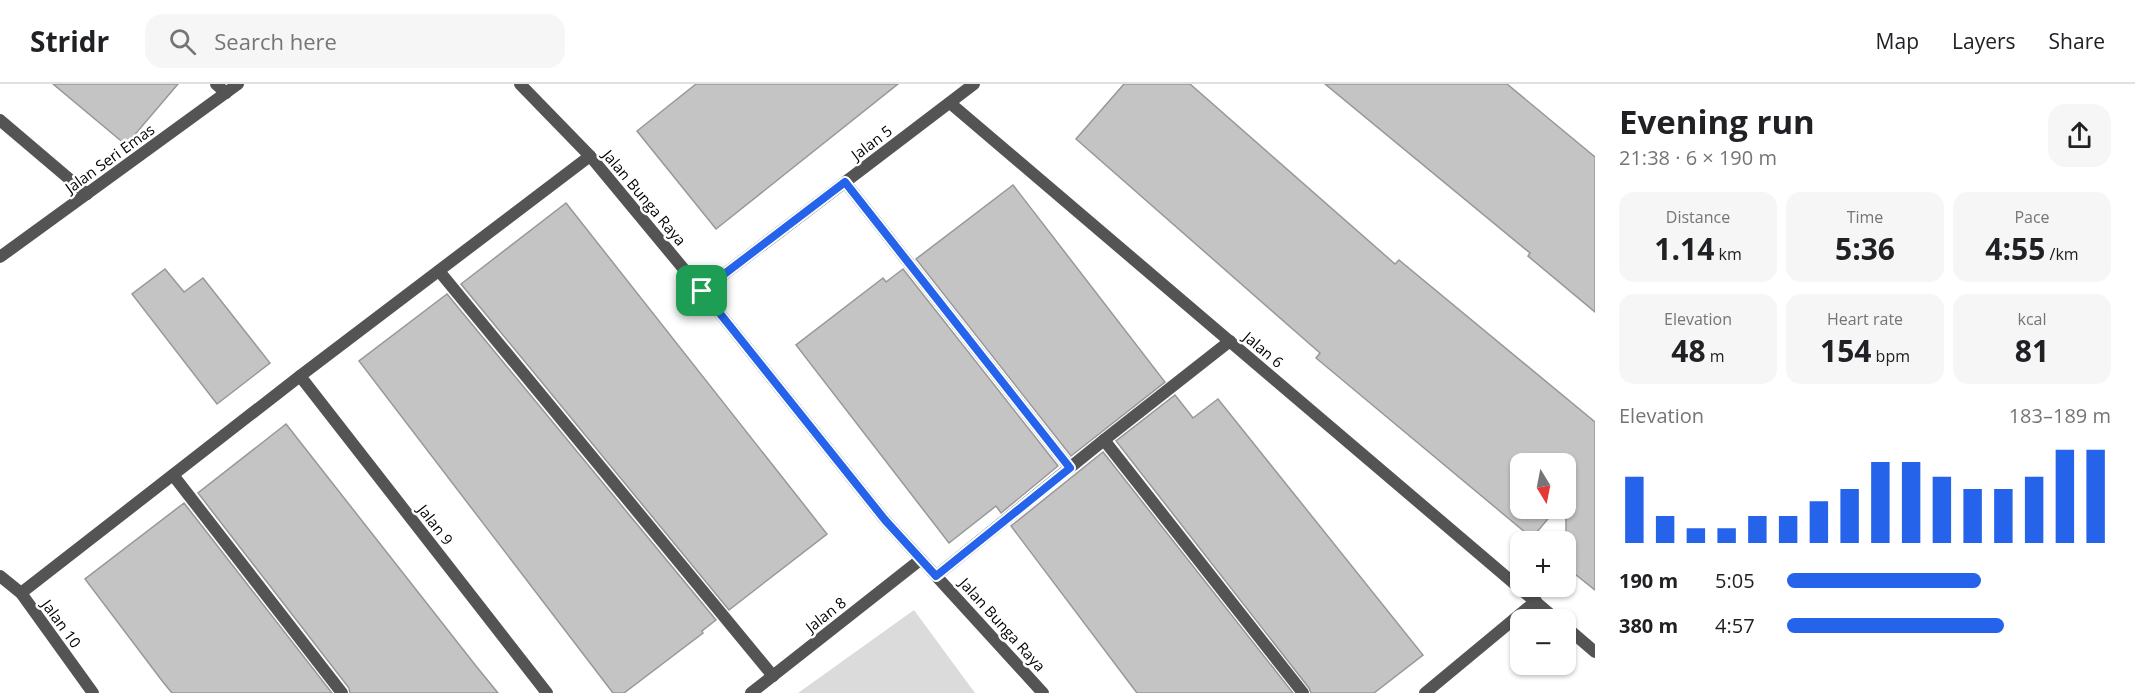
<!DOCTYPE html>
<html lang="en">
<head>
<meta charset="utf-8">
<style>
  :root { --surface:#fff; --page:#f6f6f6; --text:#202124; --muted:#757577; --line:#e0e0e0; --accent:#2563eb }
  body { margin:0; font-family:"Open Sans",sans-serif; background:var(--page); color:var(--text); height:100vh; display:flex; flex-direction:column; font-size:22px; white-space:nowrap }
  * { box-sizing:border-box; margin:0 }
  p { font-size:20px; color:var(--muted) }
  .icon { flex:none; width:33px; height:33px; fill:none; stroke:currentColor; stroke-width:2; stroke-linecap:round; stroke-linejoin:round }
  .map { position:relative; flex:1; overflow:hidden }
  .sheet { display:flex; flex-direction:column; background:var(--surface); width:540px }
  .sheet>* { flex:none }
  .needle { width:39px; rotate:170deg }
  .tools { position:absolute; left:1510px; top:369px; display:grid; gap:12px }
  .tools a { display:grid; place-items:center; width:66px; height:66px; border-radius:12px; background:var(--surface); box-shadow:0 2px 4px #0004; font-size:30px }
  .pin { position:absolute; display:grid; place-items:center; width:51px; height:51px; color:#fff; margin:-26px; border-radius:12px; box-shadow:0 3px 9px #0006 }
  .round { display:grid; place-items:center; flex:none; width:63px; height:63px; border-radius:18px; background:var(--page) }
  .overview { display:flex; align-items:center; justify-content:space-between; height:102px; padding:0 24px }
  h1 { font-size:33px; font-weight:700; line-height:45px }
  .stats { display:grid; grid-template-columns:repeat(3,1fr); gap:9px; height:102px; padding:6px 24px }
  .stats div { display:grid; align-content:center; border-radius:15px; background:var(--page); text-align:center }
  .stats b { font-size:30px; font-weight:700 }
  .stats small { font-size:16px; font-weight:400 }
  .stats p { font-size:16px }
  .chart { height:168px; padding:12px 24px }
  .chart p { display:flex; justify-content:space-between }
  .chart svg { width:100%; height:108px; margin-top:6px; stroke:var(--accent); stroke-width:6 }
  ul { padding:0 24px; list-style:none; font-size:20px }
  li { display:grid; grid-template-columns:96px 72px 1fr; align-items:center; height:45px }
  li i { height:15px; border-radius:8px; background:var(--accent) }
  header { display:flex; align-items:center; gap:36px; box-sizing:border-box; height:84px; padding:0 30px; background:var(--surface); border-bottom:2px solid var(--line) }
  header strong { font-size:28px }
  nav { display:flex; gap:33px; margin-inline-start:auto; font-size:21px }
  .search { width:420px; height:54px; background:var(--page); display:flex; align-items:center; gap:15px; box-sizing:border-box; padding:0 21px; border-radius:18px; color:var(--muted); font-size:22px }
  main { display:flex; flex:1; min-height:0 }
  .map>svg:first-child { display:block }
  .green { fill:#dbdbdb }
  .building { fill:#c4c4c4; stroke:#989898; stroke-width:1.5 }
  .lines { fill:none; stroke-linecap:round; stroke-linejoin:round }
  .lane { stroke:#545454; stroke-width:12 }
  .street { stroke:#545454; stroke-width:12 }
  .route-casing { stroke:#fff; stroke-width:12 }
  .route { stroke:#2563eb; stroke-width:8 }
  .labels { text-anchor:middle; stroke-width:5; stroke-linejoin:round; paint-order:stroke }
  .street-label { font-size:15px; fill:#000; stroke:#fff }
</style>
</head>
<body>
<header>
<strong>Stridr</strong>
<div class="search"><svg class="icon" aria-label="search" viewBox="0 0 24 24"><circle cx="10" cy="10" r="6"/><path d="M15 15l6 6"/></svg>Search here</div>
<nav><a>Map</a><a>Layers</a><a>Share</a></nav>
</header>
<main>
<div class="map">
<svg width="1595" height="609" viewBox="0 0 1595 609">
  <rect width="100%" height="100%" fill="#fff"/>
  <!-- green -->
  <polygon class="green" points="914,526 975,609 798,609"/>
  <!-- building -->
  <g class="building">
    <polygon points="53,0 178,0 126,61"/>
    <polygon points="696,0 898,0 716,145 637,47"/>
    <polygon points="1124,0 1190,0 1395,180 1399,176 1595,338 1595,506 1566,483 1566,380 1521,380 1521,424 1557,424 1532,454 1316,274 1320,269 1076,55"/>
    <polygon points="1325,0 1507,0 1595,73 1595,228 1528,172 1530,169"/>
    <polygon points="1013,101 1165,298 1071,372 916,175"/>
    <polygon points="566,119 827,450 729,526 461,200"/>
    <polygon points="165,185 184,208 203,194 270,279 217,320 132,210"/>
    <polygon points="903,185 1058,382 1001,429 996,422 949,459 796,261 883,194 886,198"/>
    <polygon points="447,210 716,536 702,547 703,549 624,609 613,609 359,277"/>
    <polygon points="1175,311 1193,334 1218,315 1423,571 1374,609 1311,609 1309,604 1116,357"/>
    <polygon points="286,340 476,582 498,609 350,609 349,604 198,409"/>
    <polygon points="1103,368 1293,609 1137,609 1011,442"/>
    <polygon points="184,419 332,609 172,609 163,598 85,495"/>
  </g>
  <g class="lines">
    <!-- lane -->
    <g class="lane">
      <polyline points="216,0 226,9"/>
      <polyline points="845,98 1070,384"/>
      <polyline points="439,187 773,592"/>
      <polyline points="1104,356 1303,609"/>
      <polyline points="173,391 342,609"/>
      <polyline points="936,492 1104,356 1230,257"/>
      <polyline points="21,509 300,292 590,72"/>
      <polyline points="1425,609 1536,517"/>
    </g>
    <!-- street -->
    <g class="street">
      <polyline points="520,0 590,72 702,207 885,436 1043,609"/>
      <polyline points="950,19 1557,536"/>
      <polyline points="0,36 87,110"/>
      <polyline points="0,173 238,0"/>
      <polyline points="702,207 974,0"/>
      <polyline points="300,292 547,609"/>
      <polyline points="0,492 21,509 93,609"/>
      <polyline points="1566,543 1595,568"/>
      <polyline points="751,609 920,476"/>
    </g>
  </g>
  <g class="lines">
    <!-- route casing -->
    <g class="route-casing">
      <polygon id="route" points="845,98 1070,384 936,492 885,436 702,207"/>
    </g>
    <!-- route -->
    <use href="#route" class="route"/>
  </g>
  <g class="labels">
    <!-- street labels -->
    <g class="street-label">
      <text transform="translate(872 59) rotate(-37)" y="5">Jalan 5</text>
      <text transform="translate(110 75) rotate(-36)" y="5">Jalan Seri Emas</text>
      <text transform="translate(644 114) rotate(50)" y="5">Jalan Bunga Raya</text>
      <text transform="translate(1263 266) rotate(40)" y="5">Jalan 6</text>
      <text transform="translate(435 441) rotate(52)" y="5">Jalan 9</text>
      <text transform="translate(826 531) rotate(-38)" y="5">Jalan 8</text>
      <text transform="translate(61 540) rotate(54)" y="5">Jalan 10</text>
      <text transform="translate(1002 541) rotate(48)" y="5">Jalan Bunga Raya</text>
    </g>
  </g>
</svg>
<div class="tools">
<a><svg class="needle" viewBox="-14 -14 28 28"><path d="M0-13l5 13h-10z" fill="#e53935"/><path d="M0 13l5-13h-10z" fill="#757577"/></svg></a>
<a>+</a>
<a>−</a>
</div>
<div class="pin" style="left:702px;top:207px;background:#1e9e55"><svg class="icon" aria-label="arrive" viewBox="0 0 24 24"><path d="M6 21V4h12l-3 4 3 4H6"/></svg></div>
</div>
<section class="sheet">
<div class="overview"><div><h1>Evening run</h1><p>21:38 · 6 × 190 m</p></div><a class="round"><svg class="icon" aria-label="share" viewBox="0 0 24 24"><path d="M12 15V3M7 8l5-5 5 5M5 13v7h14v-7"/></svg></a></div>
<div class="stats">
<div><p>Distance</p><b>1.14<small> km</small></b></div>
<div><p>Time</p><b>5:36</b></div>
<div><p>Pace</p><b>4:55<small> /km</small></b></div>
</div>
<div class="stats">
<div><p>Elevation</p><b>48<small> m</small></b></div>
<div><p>Heart rate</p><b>154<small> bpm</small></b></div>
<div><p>kcal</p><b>81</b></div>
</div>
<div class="chart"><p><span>Elevation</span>183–189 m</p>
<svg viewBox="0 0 160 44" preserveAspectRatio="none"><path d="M5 44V17M15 44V33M25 44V38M35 44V38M45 44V33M55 44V33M65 44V27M75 44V22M85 44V11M95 44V11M105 44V17M115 44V22M125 44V22M135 44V17M145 44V6M155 44V6"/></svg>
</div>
<ul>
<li><b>190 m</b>5:05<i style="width:60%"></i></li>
<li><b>380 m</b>4:57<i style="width:67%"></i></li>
</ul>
</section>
</main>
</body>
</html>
